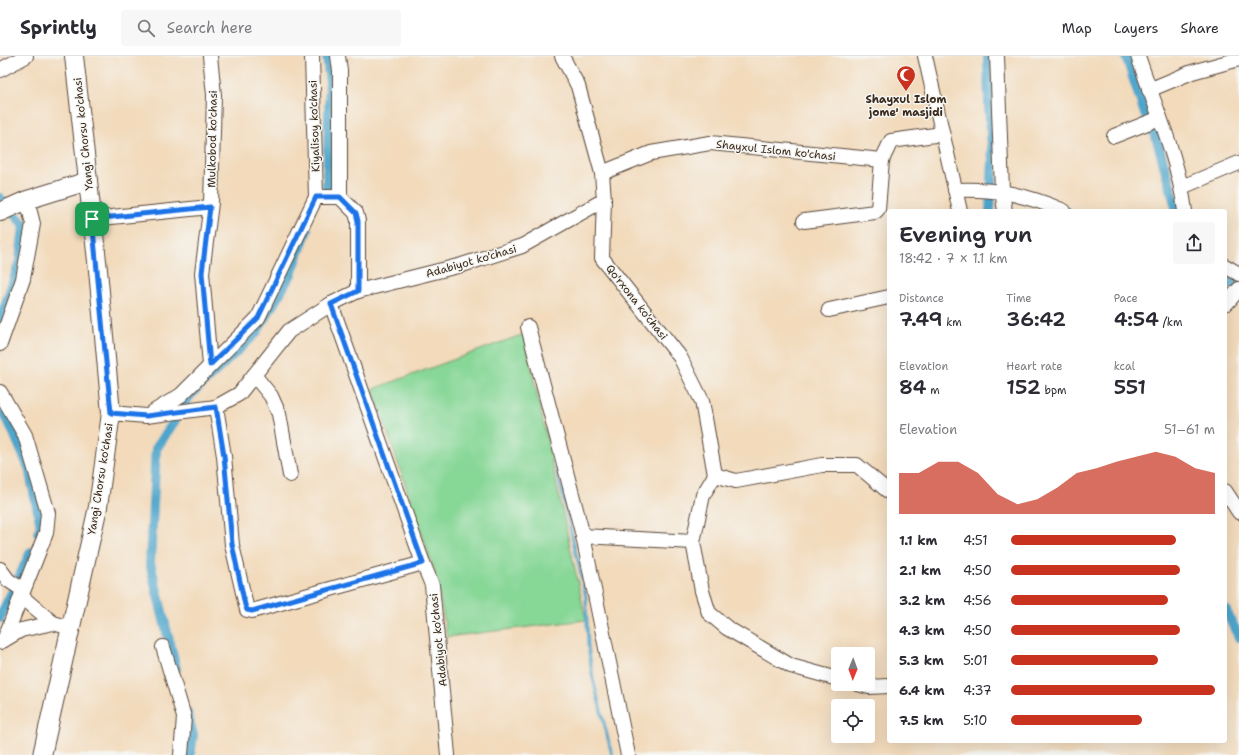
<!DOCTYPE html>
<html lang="en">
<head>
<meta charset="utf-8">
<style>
  :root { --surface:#fff; --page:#f7f7f7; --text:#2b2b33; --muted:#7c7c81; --line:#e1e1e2; --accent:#c8321e }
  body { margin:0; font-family:"Shantell Sans",sans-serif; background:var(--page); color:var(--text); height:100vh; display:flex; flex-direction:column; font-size:15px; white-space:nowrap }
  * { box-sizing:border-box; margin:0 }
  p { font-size:13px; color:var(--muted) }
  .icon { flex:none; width:22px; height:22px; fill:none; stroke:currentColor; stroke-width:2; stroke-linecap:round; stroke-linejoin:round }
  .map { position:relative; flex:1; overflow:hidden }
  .sheet { position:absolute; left:887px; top:153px; width:340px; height:534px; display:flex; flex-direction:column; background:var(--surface); border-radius:4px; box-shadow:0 4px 16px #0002 }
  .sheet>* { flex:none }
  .needle { width:26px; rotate:181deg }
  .fabs { position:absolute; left:831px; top:591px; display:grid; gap:8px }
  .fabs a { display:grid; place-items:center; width:44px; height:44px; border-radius:4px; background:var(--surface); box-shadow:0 4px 16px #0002; font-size:20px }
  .pin { position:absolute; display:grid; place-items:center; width:34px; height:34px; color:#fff; margin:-17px; border-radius:8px; box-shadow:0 2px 6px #0006 }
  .round { display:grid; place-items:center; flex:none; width:42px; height:42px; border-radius:4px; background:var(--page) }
  .overview { display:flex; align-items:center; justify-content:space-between; height:68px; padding:0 12px }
  h1 { font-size:22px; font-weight:600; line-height:30px }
  .figures { display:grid; grid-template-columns:repeat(3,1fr); gap:6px; height:68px; padding:4px 12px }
  .figures div { display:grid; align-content:center }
  .figures b { font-size:20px; font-weight:600 }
  .figures small { font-size:11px; font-weight:400 }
  .figures p { font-size:11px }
  .chart { height:112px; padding:8px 12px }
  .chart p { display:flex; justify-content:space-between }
  .chart svg { width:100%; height:72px; margin-top:4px; fill:var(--accent); opacity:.7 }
  ul { padding:0 12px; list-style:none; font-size:13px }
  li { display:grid; grid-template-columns:64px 48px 1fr; align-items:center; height:30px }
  li i { height:10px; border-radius:5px; background:var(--accent) }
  header { display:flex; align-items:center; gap:24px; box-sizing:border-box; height:56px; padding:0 20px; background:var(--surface); border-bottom:1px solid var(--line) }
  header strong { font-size:19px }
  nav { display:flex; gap:22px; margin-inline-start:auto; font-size:14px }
  .search { width:280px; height:36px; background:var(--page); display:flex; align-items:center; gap:10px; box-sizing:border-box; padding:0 14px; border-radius:4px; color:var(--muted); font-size:15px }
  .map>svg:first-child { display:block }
  .green { fill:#87d797; stroke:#61805a }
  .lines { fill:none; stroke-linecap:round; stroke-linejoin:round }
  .stream { stroke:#4ea5cb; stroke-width:3 }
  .canal { stroke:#4ea5cb; stroke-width:10 }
  .minor-casing { stroke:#564436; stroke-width:16 }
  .major-casing { stroke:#564436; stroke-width:20 }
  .minor { stroke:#fff; stroke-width:14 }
  .major { stroke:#fff; stroke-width:18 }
  .route-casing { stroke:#fff; stroke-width:8 }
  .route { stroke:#1a73e8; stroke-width:5 }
  .labels { text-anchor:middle; stroke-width:3; stroke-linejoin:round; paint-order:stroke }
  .poi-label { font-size:11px; font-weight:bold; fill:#3b2a1e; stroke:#f6f6f2 }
  .street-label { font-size:11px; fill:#3b2a1e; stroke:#f6f6f2 }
</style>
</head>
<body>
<header>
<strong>Sprintly</strong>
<div class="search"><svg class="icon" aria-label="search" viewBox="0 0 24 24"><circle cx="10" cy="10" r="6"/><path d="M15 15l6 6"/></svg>Search here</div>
<nav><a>Map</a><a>Layers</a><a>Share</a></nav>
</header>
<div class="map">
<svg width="1239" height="699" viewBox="0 0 1239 699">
  <rect width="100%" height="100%" fill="#f6f6f2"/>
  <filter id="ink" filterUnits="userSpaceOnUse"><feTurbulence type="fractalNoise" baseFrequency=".025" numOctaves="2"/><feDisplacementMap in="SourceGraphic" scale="8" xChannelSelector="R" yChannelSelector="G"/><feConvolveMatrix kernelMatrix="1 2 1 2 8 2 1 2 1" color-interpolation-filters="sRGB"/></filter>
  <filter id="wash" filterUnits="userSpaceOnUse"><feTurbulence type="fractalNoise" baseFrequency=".012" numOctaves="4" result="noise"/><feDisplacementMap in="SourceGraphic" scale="16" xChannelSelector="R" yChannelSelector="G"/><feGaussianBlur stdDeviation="0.9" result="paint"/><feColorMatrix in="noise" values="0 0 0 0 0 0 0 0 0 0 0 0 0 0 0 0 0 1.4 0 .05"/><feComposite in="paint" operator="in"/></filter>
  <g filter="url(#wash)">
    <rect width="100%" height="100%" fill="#f2dabb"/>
    <!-- green -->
    <polygon class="green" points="524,278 586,564 447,581 436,520 373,333"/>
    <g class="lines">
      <!-- stream -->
      <polyline class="stream" points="548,374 586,541 588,590 593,623 612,699"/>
      <!-- canal -->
      <g class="canal">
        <polyline points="988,0 989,49 993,105 990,155"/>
        <polyline points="1126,0 1145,58 1157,84 1177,155"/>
        <polyline points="327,133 330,26 327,0"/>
        <polyline points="0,142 24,169 20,205 0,266"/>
        <polyline points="1225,223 1239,232"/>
        <polyline points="185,347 190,339 256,277 291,218 307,174"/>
        <polyline points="0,352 10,368 29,412 41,470 38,477"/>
        <polyline points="175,364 156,393 150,507 176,613"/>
        <polyline points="1225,553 1239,581"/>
        <polyline points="0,562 31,496"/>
        <polyline points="187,657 193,679 190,699"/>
      </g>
    </g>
  </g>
  <g filter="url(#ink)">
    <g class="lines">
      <!-- minor casing -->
      <g class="minor-casing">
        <g id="minor">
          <polyline points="312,0 316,141"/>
          <polyline points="338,0 340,15 340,141 356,157 358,165 358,235"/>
          <polyline points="562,0 578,30 602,117 604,144 602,202 680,301 702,345 715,419"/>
          <polyline points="925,0 960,155"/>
          <polyline points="997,0 1002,135 1005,155"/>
          <path d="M1138 0C1155 52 1178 100 1185 155"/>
          <polyline points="0,14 26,0"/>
          <polyline points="1149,34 1192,16 1239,3"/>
          <polyline points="1114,80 1160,62"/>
          <polyline points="602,117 651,97 710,87 882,104 891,85 942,78"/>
          <polyline points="1182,131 1239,107"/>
          <path d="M955 134C995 132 1028 139 1064 155"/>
          <polyline points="92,163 210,151"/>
          <polyline points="804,165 875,156 878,153 882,104"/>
          <polyline points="1225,210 1239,218"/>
          <polyline points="1227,247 1239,233"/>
          <polyline points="331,248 423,507 432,529 448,699"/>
          <polyline points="829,254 889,241"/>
          <polyline points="528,271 583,480 628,699"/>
          <polyline points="0,288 23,223 33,168 27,144"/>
          <polyline points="210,309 202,217 211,147 214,39 210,0"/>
          <polyline points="254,319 271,340 279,358 290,419"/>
          <polyline points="0,336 25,379 48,457 46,477 4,584 0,586"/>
          <polyline points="216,351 224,400 232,489 247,554 252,555 423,507"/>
          <polyline points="153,356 181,339 258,262 316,141 340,141"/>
          <polyline points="111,357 146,360 216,351 239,338 289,275 331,248 358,235 462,209 522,190 604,144"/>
          <polyline points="715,419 703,439 693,486 702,535 709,557 727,572 791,610 838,623"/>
          <polyline points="715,419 736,425 822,409 857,409 889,436"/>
          <polyline points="1225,435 1239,456"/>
          <polyline points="583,480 693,486"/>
          <polyline points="0,513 8,524 23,534"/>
          <polyline points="21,540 53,567"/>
          <polyline points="4,584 21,574 53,567 71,572"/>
          <polyline points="163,591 184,661 181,699"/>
          <polyline points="858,628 869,631 889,630"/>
        </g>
      </g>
      <!-- major casing -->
      <g class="major-casing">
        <g id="major">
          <polyline points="0,156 27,144 88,125"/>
          <polyline points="42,699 98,451 111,357 98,214 74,0"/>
        </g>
      </g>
      <!-- minor -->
      <use href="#minor" class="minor"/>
      <!-- major -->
      <use href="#major" class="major"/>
    </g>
  </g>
  <g class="lines" filter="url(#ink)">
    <!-- route casing -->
    <g class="route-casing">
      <polygon id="route" points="316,141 340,141 356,157 358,165 358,235 331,248 423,507 252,555 247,554 245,549 232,488 224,400 216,351 146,360 111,357 92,163 210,151 202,217 210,309 258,262"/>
    </g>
    <!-- route -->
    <use href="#route" class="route"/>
  </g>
  <!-- icons -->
  <defs>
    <g id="mosque-pin" transform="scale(1)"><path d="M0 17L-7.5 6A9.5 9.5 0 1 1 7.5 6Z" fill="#c8321e" stroke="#f6f6f2"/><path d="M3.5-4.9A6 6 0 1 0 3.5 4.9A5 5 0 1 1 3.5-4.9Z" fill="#fff"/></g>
  </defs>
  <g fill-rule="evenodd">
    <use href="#mosque-pin" x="906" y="19"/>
  </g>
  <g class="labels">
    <!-- poi labels -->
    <g class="poi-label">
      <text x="906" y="47">Shayxul Islom<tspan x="906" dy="13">jome' masjidi</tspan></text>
    </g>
    <!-- street labels -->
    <g class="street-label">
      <text transform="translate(314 70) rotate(-92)" y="4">Kiyalisoy ko'chasi</text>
      <text transform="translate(83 78) rotate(-96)" y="4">Yangi Chorsu ko'chasi</text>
      <text transform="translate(212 83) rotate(-89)" y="4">Mulkobod ko'chasi</text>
      <text transform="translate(776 94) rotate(6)" y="4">Shayxul Islom ko'chasi</text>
      <text transform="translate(471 205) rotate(-16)" y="4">Adabiyot ko'chasi</text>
      <text transform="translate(637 246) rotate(52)" y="4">Qo'rxona ko'chasi</text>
      <text transform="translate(100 423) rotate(-81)" y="4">Yangi Chorsu ko'chasi</text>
      <text transform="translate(438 584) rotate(-96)" y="4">Adabiyot ko'chasi</text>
    </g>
  </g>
</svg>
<div class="fabs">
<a><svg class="needle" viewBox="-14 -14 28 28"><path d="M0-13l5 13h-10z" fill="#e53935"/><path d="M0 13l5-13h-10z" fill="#7c7c81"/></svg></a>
<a><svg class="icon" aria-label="locate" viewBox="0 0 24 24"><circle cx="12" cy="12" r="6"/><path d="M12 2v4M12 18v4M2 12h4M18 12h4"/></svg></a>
</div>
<div class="pin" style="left:92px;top:163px;background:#1e9e55"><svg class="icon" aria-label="arrive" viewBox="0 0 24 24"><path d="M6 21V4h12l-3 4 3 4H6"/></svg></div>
<section class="sheet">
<div class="overview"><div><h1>Evening run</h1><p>18:42 · 7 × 1.1 km</p></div><a class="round"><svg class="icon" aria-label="share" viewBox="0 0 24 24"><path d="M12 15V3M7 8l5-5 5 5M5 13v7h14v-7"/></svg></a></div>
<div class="figures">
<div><p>Distance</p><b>7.49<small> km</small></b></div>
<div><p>Time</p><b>36:42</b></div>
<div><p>Pace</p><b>4:54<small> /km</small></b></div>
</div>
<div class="figures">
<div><p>Elevation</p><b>84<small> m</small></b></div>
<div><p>Heart rate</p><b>152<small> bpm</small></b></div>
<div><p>kcal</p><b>551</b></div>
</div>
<div class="chart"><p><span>Elevation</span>51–61 m</p>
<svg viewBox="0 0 160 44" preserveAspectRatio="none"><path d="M0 44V19L10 19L20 12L30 12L40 19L50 32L60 38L70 35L80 28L90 19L100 16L110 12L120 9L130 6L140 9L150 16L160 19V44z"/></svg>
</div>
<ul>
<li><b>1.1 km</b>4:51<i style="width:81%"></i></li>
<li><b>2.1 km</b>4:50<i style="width:83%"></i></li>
<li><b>3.2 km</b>4:56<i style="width:77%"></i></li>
<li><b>4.3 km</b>4:50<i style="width:83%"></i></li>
<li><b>5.3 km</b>5:01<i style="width:72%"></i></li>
<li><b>6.4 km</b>4:37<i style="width:100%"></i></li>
<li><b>7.5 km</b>5:10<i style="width:64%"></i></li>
</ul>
</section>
</div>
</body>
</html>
